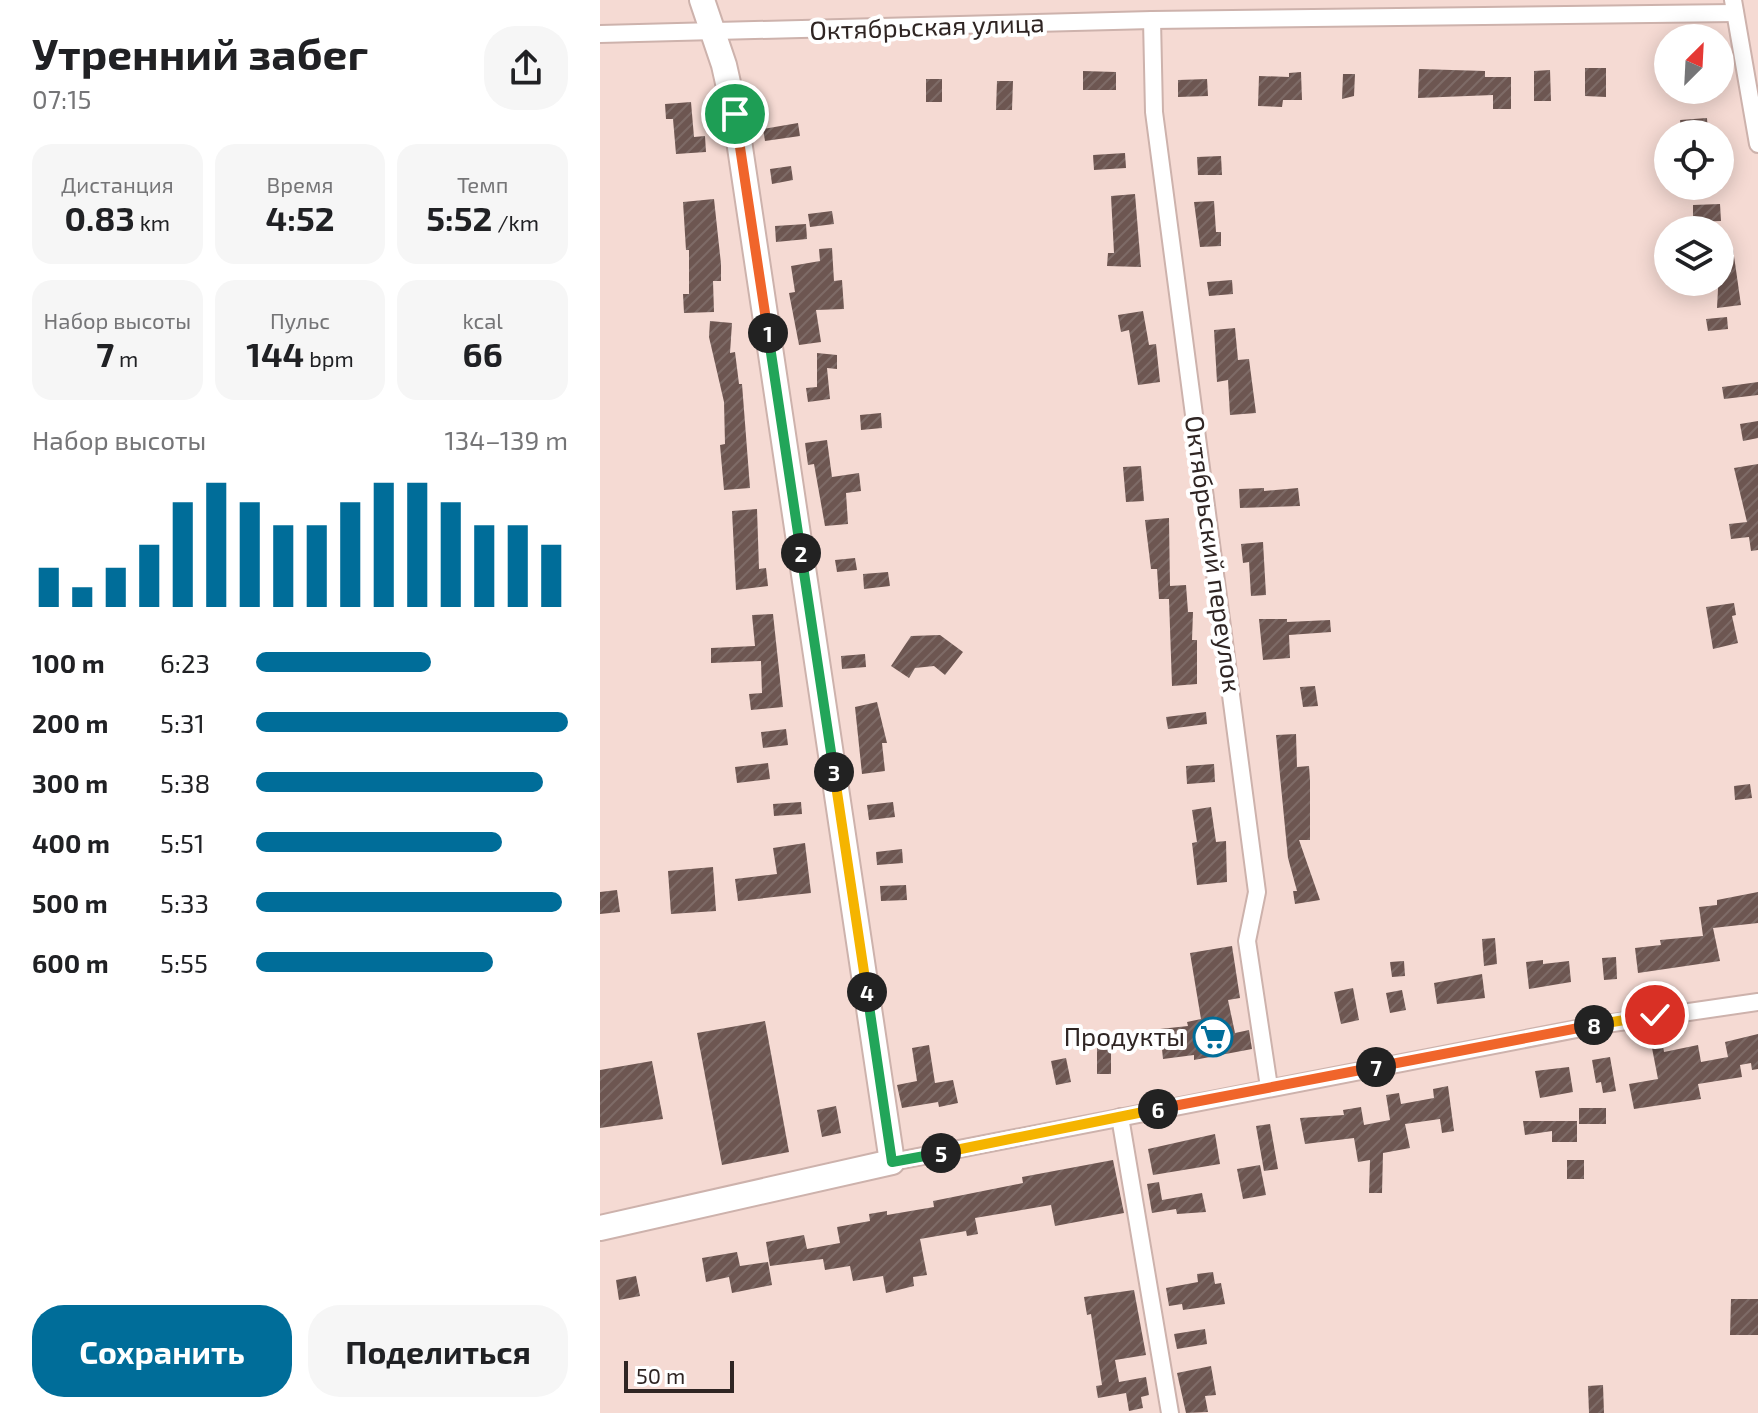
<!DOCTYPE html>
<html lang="ru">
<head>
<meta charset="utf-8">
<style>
  :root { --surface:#fff; --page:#f6f6f6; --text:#202124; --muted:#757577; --accent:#006d99 }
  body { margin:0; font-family:"Exo 2",sans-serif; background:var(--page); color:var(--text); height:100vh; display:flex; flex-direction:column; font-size:30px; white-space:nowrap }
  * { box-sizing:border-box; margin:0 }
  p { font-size:26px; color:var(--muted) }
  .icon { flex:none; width:44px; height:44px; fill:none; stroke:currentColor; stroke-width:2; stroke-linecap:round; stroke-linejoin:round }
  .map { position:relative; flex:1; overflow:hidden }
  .side { display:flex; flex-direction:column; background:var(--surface); width:600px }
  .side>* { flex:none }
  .needle { width:52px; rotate:24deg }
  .tools { position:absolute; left:1054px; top:24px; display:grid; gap:16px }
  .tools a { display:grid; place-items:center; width:80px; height:80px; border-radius:50%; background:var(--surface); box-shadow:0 4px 20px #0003; font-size:40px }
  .scale { position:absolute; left:24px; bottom:20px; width:110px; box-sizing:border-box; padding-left:8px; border:4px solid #2f2523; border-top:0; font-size:22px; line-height:28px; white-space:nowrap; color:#2f2523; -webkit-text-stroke:6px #fff; paint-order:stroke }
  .pin { position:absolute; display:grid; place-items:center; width:68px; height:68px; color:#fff; margin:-34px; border:4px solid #fff; border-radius:50%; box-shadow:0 2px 8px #0007 }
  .km { position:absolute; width:40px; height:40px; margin:-20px; border-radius:50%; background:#222; color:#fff; font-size:22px; line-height:40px; text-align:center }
  .round { display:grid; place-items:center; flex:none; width:84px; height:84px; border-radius:32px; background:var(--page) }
  .summary { display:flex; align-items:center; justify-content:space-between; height:136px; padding:0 32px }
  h1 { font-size:44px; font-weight:700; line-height:60px }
  .metrics { display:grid; grid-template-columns:repeat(3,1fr); gap:12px; height:136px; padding:8px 32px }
  .metrics div { display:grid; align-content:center; border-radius:20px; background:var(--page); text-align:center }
  .metrics b { font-size:34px; font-weight:700 }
  .metrics small { font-size:22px; font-weight:400 }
  .metrics p { font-size:22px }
  .chart { height:224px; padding:16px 32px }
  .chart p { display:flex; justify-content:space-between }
  .chart svg { width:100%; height:144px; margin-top:8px; stroke:var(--accent); stroke-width:6 }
  .primary-button { display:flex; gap:16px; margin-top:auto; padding:16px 32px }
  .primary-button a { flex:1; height:92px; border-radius:32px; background:var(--accent); color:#fff; font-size:32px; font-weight:700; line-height:92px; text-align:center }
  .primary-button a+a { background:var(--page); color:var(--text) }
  ul { padding:0 32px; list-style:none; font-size:26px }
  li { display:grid; grid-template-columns:128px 96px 1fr; align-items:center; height:60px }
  li i { height:20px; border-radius:10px; background:var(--accent) }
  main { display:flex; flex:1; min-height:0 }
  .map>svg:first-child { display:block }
  .building { fill:url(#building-hatch) }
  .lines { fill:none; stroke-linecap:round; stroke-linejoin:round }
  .minor-casing { stroke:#cdb2ac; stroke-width:20 }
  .secondary-casing { stroke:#cdb2ac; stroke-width:28 }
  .minor { stroke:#fff; stroke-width:16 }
  .secondary { stroke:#fff; stroke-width:24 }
  .split-1-casing { stroke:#fff; stroke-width:16 }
  .split-2-casing { stroke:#fff; stroke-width:16 }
  .split-3-casing { stroke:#fff; stroke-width:16 }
  .split-4-casing { stroke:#fff; stroke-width:16 }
  .split-5-casing { stroke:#fff; stroke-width:16 }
  .split-6-casing { stroke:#fff; stroke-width:16 }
  .split-7-casing { stroke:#fff; stroke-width:16 }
  .split-8-casing { stroke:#fff; stroke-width:16 }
  .split-9-casing { stroke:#fff; stroke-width:16 }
  .split-1 { stroke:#f0652b; stroke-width:10 }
  .split-2 { stroke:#22a559; stroke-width:10 }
  .split-3 { stroke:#22a559; stroke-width:10 }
  .split-4 { stroke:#f5b400; stroke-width:10 }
  .split-5 { stroke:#22a559; stroke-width:10 }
  .split-6 { stroke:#f5b400; stroke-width:10 }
  .split-7 { stroke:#f0652b; stroke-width:10 }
  .split-8 { stroke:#f0652b; stroke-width:10 }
  .split-9 { stroke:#f5b400; stroke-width:10 }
  .labels { text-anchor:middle; stroke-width:8; stroke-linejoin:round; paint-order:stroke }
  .street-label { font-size:26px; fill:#2f2523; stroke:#fff }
  .poi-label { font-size:26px; fill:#2f2523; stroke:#fff; text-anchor:end }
</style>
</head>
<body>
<main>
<section class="side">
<div class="summary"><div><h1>Утренний забег</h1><p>07:15</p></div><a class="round"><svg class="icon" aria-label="share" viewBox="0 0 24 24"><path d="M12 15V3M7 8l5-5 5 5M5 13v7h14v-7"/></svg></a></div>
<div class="metrics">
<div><p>Дистанция</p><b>0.83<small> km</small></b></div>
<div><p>Время</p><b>4:52</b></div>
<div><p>Темп</p><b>5:52<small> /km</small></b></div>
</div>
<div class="metrics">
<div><p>Набор высоты</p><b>7<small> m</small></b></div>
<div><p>Пульс</p><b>144<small> bpm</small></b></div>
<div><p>kcal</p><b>66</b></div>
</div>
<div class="chart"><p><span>Набор высоты</span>134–139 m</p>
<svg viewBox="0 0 160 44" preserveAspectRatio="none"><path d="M5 44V32M15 44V38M25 44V32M35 44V25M45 44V12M55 44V6M65 44V12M75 44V19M85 44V19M95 44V12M105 44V6M115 44V6M125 44V12M135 44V19M145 44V19M155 44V25"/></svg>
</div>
<ul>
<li><b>100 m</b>6:23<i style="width:56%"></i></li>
<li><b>200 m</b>5:31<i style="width:100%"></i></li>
<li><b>300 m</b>5:38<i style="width:92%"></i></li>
<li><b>400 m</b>5:51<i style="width:79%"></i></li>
<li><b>500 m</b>5:33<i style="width:98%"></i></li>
<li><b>600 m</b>5:55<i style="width:76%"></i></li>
</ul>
<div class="primary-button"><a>Сохранить</a><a>Поделиться</a></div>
</section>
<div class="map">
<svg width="1158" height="1413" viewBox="0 0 1158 1413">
  <defs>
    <pattern id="building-hatch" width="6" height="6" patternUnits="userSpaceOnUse" patternTransform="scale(2)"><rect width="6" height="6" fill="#6d5651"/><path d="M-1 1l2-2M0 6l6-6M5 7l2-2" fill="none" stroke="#7e6b67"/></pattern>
  </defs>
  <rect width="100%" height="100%" fill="#f5dad3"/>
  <!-- building -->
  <g class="building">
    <polygon points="985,68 1006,68 1006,97 985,96"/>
    <polygon points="819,69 885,71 885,77 911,77 911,109 893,109 893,95 818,98"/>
    <polygon points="950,70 951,101 934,101 934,71"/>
    <polygon points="483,71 516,72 516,90 483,90"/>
    <polygon points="701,72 702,100 683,100 682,107 658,106 659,76 689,77 689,73"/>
    <polygon points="743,74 755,74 754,96 742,99"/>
    <rect x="326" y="79" width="16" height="23"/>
    <polygon points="607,79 608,96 578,97 578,80"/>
    <polygon points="397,81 413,81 412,110 396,110"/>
    <polygon points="91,102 94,137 105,136 106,152 76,154 73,119 66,119 65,104"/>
    <polygon points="1107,118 1108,132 1081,134 1080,120"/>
    <polygon points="198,123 200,136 165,141 163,129"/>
    <polygon points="525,153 526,168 494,170 493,155"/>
    <polygon points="621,156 622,175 598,175 597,157"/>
    <polygon points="191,166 193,180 172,184 170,169"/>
    <polygon points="535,194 541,267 507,266 508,253 514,253 511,196"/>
    <polygon points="114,199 121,264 121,281 113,281 114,312 84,313 83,294 89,294 89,250 86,250 83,202"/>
    <polygon points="614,201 616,232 621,232 621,246 600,247 594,202"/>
    <polygon points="1120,204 1121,221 1093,222 1093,205"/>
    <polygon points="232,211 234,224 210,227 208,214"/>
    <polygon points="206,224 207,239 176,242 175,226"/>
    <polygon points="232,248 234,281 242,280 244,309 216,310 221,342 199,345 189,293 195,292 191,266 220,261 219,249"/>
    <polygon points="1133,249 1141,305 1117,308 1120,251"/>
    <polygon points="632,280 633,294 609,296 607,282"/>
    <polygon points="543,311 549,345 556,344 560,382 538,385 529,330 521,332 518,315"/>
    <polygon points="1127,317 1128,329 1108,331 1106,319"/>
    <polygon points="110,321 132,323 130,353 135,352 139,384 142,384 150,488 124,490 120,445 125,444 124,402 109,337"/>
    <polygon points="635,328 638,360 649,359 656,413 630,415 628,380 617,382 614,330"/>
    <polygon points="217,353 237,355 237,369 227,368 230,399 208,402 206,388 217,387"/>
    <polygon points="1158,382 1158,395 1124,399 1122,387"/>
    <polygon points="281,413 282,428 261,430 260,415"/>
    <polygon points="1158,421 1158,438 1143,441 1140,424"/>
    <polygon points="227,440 232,477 259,473 261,491 246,493 248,524 225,526 214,464 208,465 205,443"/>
    <polygon points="1158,464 1158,550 1151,551 1149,537 1131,539 1129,524 1147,522 1134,468"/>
    <polygon points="541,466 544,501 526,502 523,467"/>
    <polygon points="664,488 664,491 698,488 700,506 640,508 639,489"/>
    <polygon points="157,509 159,569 166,568 168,586 136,590 132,511"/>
    <polygon points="569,518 570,586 586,585 588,612 593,612 592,640 597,640 597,684 572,686 569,599 559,599 557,569 551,569 545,520"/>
    <polygon points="663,542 666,595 651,596 649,562 643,563 641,544"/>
    <polygon points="255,558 257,570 237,572 235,560"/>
    <polygon points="288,572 290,586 264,589 263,574"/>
    <polygon points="1134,603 1136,615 1132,616 1138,643 1113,649 1106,607"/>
    <polygon points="173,614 183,707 151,710 149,694 162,693 161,661 111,663 111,648 155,646 152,615"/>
    <polygon points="659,619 687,619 687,622 730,620 731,632 689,635 690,658 663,660"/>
    <polygon points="340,635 363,652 345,675 334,666 315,668 309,678 291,666 311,636"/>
    <polygon points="265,654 266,667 242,669 241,656"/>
    <polygon points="715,686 718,706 703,707 700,687"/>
    <polygon points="277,702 287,743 282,743 285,771 262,774 255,707"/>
    <polygon points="606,712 607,724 568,729 566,717"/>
    <polygon points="186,729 188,745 163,748 161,732"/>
    <polygon points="696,734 697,767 709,766 710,780 710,840 699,840 720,900 695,904 693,891 697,891 688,858 676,735"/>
    <polygon points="168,763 170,779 137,783 135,767"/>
    <polygon points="614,764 615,782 587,784 586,766"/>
    <polygon points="1150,784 1152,798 1135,800 1134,786"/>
    <polygon points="201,802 202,814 174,816 173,804"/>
    <polygon points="293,802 295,817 269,820 267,805"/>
    <polygon points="611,807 616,842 626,841 627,882 597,885 592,843 597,842 592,810"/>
    <polygon points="205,843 211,893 138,901 135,879 177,874 173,848"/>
    <polygon points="302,849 303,863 277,865 276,852"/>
    <polygon points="113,867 116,911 71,914 68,871"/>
    <polygon points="306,885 307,900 281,901 280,886"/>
    <polygon points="17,890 20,912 0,914 0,892"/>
    <polygon points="1158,892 1158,923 1113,928 1120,961 1038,973 1035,948 1061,945 1060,940 1103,936 1099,907 1117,905 1117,900"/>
    <polygon points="895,938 897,964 884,966 882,939"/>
    <polygon points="632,946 640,998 628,1000 635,1033 649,1030 652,1049 594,1060 594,1055 563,1059 560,1029 588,1026 587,1022 601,1019 590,953"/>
    <polygon points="1016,957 1017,979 1004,980 1002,958"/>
    <polygon points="943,960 943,964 969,961 971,982 929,989 926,962"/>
    <polygon points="804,961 805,976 792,977 790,962"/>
    <polygon points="882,974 885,998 837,1004 834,983"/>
    <polygon points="753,988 759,1020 741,1024 734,992"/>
    <polygon points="802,990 806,1010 790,1013 786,993"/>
    <polygon points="165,1021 189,1152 122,1165 97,1033"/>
    <polygon points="1158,1034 1158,1069 1152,1070 1151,1063 1140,1065 1142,1077 1098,1084 1101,1099 1034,1109 1029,1084 1058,1079 1052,1048 1063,1046 1064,1052 1098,1045 1101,1062 1128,1057 1125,1042"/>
    <polygon points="329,1045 335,1083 353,1080 358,1103 339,1107 338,1102 302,1108 297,1085 317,1081 312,1048"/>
    <rect x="497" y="1048" width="14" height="26"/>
    <polygon points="1010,1057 1016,1091 1003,1093 1001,1082 996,1083 992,1060"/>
    <polygon points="466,1058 471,1082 456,1085 451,1061"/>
    <polygon points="52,1061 63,1119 0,1128 0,1070"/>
    <polygon points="969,1067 973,1092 940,1098 935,1071"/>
    <polygon points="848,1086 854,1131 842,1133 840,1119 805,1124 810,1148 783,1153 782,1193 769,1193 770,1160 758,1162 754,1138 705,1144 700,1118 744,1115 743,1110 761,1107 764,1125 790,1120 786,1095 799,1093 801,1104 834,1098 833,1089"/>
    <polygon points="236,1106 241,1133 222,1137 217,1110"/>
    <rect x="979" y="1108" width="27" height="16"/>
    <polygon points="923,1121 977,1121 977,1142 952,1142 952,1131 925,1135"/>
    <polygon points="670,1124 678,1169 664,1171 656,1126"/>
    <polygon points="615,1134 620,1164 553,1175 548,1149"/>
    <polygon points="513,1160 524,1213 455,1226 451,1205 375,1218 378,1234 367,1236 366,1231 320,1239 327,1275 313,1277 314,1286 286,1293 283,1276 253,1281 250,1266 225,1270 223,1259 170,1266 166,1242 204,1235 207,1249 240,1243 237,1227 270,1221 269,1214 287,1211 287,1215 334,1207 333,1201 423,1183 422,1177"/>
    <rect x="967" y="1160" width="17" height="19"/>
    <polygon points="660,1165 666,1195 643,1199 637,1169"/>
    <polygon points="559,1182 562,1200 602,1193 606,1212 577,1214 576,1209 552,1213 547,1184"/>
    <polygon points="137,1252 140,1266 168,1262 172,1285 132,1293 129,1277 106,1282 102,1258"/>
    <polygon points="613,1272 615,1284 621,1283 625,1304 583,1310 582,1304 569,1306 566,1288 598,1282 597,1274"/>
    <polygon points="36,1276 40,1296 19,1300 16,1280"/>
    <polygon points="534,1290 546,1355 515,1360 519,1382 546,1377 549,1395 541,1397 543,1408 529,1411 526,1393 498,1398 496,1386 502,1385 491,1314 487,1315 484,1297"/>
    <polygon points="1131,1299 1158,1299 1158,1335 1130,1335"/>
    <polygon points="605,1329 607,1344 577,1349 574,1334"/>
    <polygon points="611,1366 616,1395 605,1396 608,1412 586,1413 577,1373"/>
    <polygon points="1003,1385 1004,1413 989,1413 988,1386"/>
  </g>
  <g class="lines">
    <!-- minor casing -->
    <g class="minor-casing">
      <g id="minor">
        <polyline points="1133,0 1158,144"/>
        <polyline points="552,20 554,112 657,892 647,941 669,1087"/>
        <polyline points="0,34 552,20 1135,13"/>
        <polyline points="520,1117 570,1413"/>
        <polyline points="292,1162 992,1026 1158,1002"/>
      </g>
    </g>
    <!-- secondary casing -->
    <g class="secondary-casing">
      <polyline id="secondary" points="0,1228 292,1162 135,114 124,65 102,0"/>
    </g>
    <!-- minor -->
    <use href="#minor" class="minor"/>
    <!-- secondary -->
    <use href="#secondary" class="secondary"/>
  </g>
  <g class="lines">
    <!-- split-1 casing -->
    <g class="split-1-casing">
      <polyline id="split-1" points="135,114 168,333"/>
    </g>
    <!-- split-2 casing -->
    <g class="split-2-casing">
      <polyline id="split-2" points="168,333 201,553"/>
    </g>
    <!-- split-3 casing -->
    <g class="split-3-casing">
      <polyline id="split-3" points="201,553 234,772"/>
    </g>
    <!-- split-4 casing -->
    <g class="split-4-casing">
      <polyline id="split-4" points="234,772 267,992"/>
    </g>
    <!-- split-5 casing -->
    <g class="split-5-casing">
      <polyline id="split-5" points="267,992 292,1162 341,1153"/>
    </g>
    <!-- split-6 casing -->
    <g class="split-6-casing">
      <polyline id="split-6" points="341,1153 558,1109"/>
    </g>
    <!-- split-7 casing -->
    <g class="split-7-casing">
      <polyline id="split-7" points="558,1109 776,1067"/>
    </g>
    <!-- split-8 casing -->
    <g class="split-8-casing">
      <polyline id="split-8" points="776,1067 994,1025"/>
    </g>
    <!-- split-9 casing -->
    <g class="split-9-casing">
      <polyline id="split-9" points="994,1025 1055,1015"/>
    </g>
    <!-- split-1 -->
    <use href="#split-1" class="split-1"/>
    <!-- split-2 -->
    <use href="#split-2" class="split-2"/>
    <!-- split-3 -->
    <use href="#split-3" class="split-3"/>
    <!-- split-4 -->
    <use href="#split-4" class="split-4"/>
    <!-- split-5 -->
    <use href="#split-5" class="split-5"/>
    <!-- split-6 -->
    <use href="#split-6" class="split-6"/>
    <!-- split-7 -->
    <use href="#split-7" class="split-7"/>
    <!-- split-8 -->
    <use href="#split-8" class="split-8"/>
    <!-- split-9 -->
    <use href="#split-9" class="split-9"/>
  </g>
  <!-- icons -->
  <defs>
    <g id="supermarket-ring" transform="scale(2)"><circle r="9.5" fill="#fff" stroke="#006d99" stroke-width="1.5"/><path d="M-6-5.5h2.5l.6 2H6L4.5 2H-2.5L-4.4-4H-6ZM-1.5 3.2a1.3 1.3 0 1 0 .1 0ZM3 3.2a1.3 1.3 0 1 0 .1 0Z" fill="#006d99"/></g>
  </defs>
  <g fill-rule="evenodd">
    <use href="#supermarket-ring" x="613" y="1037"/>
  </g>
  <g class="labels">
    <!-- street labels -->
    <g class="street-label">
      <text transform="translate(327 27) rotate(-2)" y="9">Октябрьская улица</text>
      <text transform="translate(613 554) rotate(82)" y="9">Октябрьский переулок</text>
    </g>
    <!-- poi labels -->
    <g class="poi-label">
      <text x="585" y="1046">Продукты</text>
    </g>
  </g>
</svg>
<div class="tools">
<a><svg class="needle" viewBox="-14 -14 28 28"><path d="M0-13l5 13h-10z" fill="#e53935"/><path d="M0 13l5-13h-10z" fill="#757577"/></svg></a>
<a><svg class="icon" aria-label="locate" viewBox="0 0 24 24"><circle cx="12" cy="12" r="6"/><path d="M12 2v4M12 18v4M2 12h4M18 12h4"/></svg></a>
<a><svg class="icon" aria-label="layers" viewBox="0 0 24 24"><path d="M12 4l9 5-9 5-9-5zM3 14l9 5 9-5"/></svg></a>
</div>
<div class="scale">50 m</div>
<div class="pin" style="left:135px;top:114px;background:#1e9e55"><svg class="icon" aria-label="arrive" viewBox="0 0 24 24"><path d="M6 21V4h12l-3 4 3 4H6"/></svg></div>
<div class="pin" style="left:1055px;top:1015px;background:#d93025"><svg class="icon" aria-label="check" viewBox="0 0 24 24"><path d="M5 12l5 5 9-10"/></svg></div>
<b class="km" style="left:168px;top:333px">1</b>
<b class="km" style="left:201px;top:553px">2</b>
<b class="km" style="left:234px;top:772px">3</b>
<b class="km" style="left:267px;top:992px">4</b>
<b class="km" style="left:341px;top:1153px">5</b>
<b class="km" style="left:558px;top:1109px">6</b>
<b class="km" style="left:776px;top:1067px">7</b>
<b class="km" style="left:994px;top:1025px">8</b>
</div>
</main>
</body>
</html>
